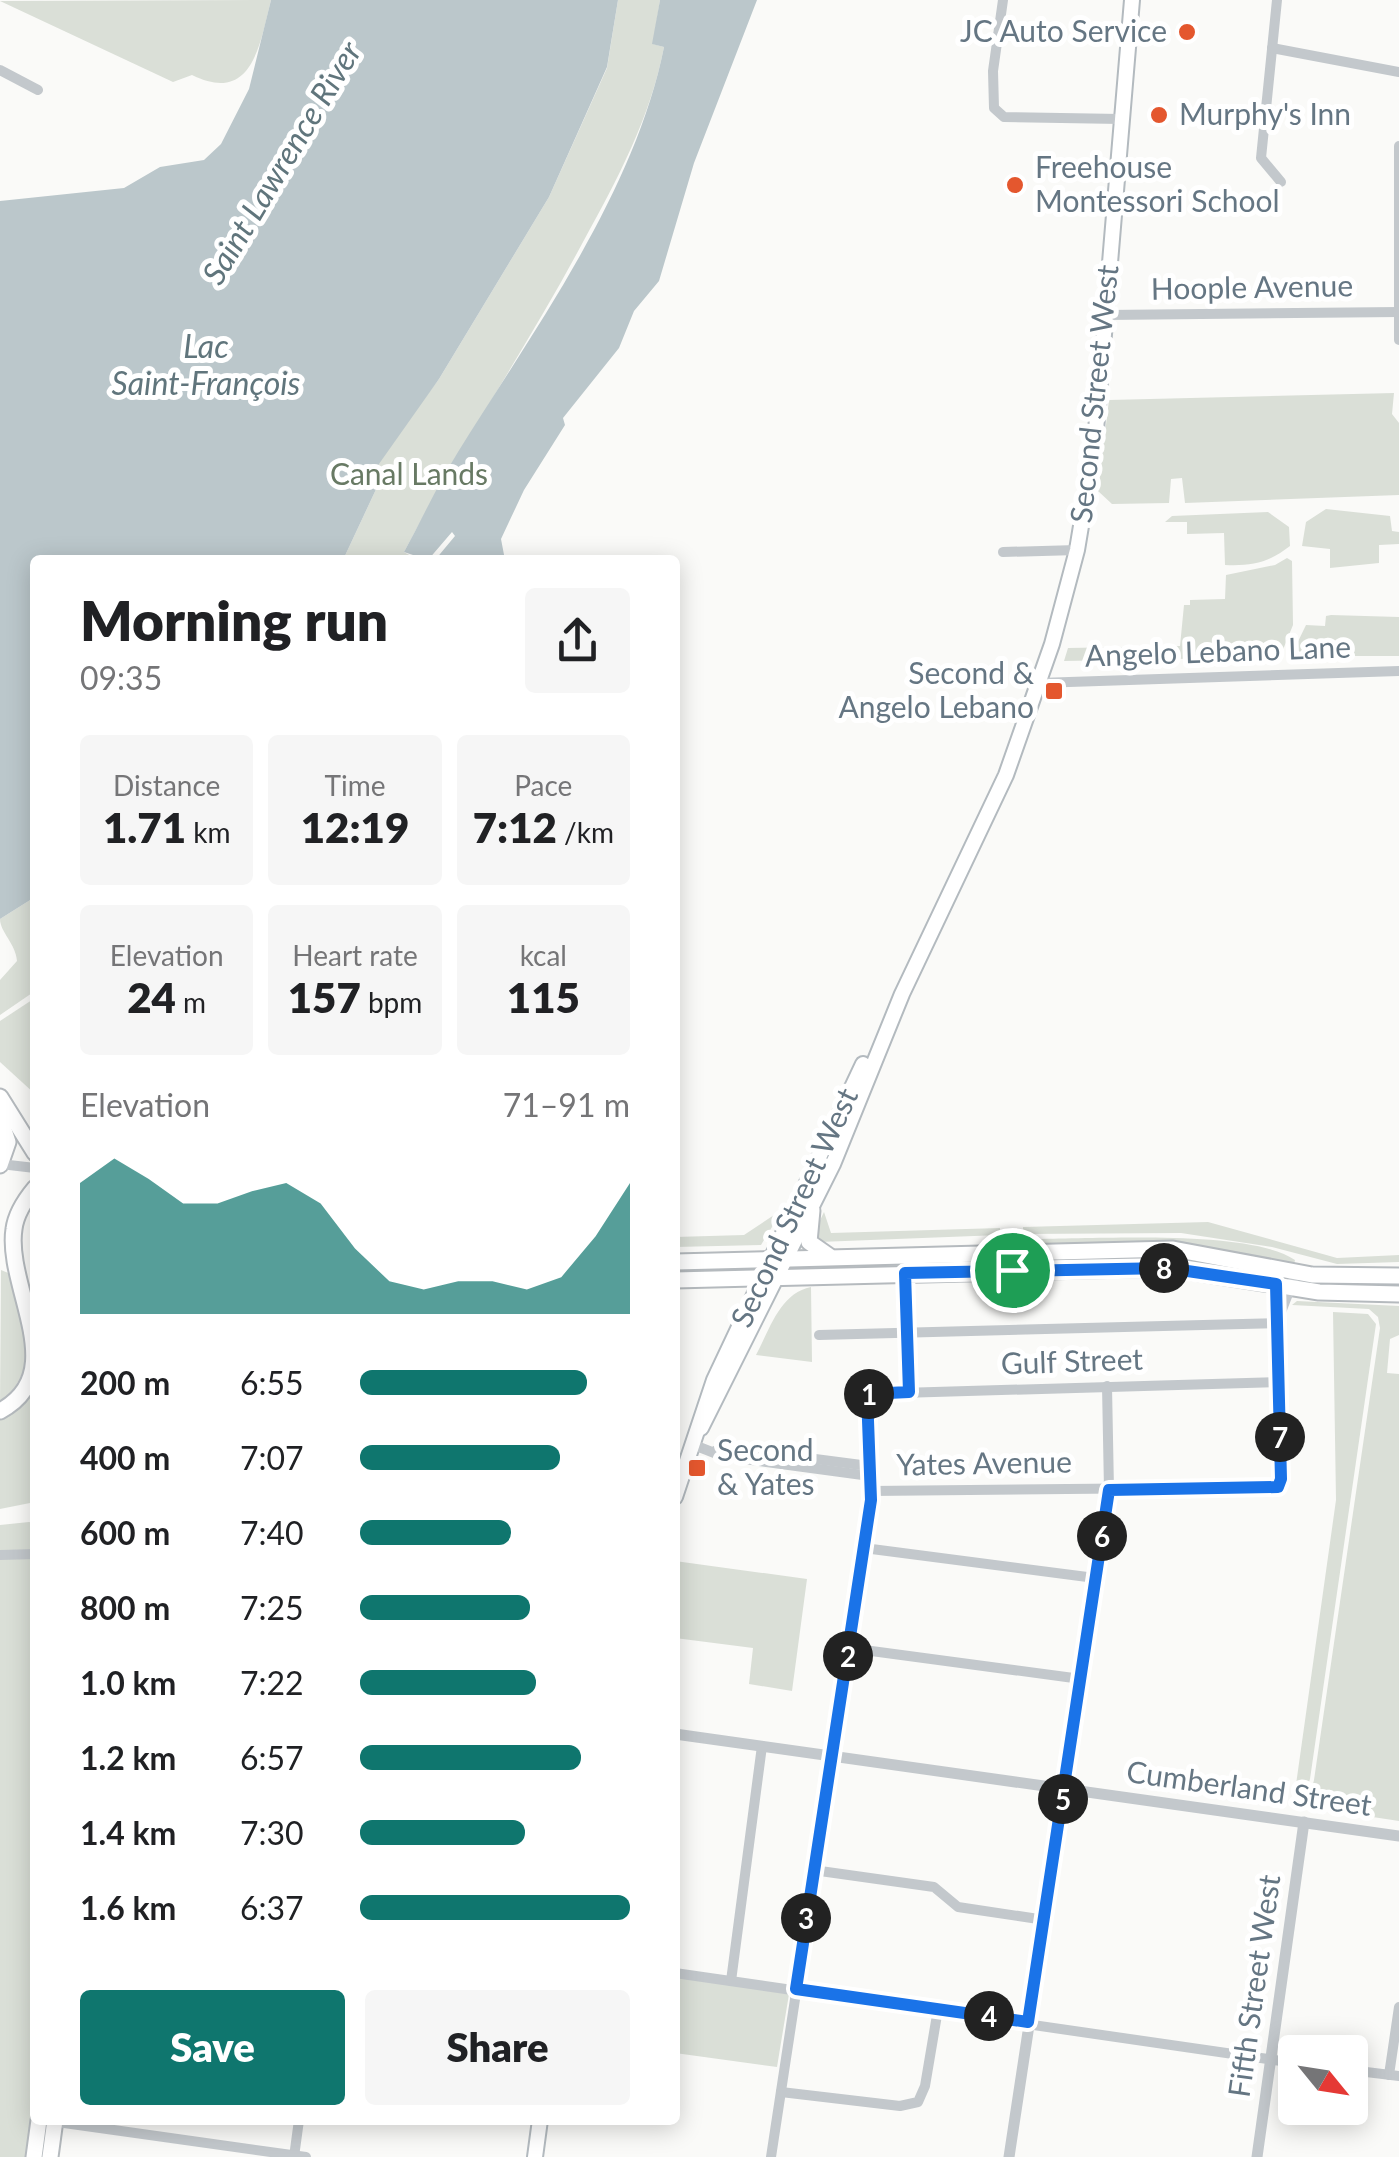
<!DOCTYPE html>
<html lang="en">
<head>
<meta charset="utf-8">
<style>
  :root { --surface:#fff; --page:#f6f6f6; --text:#202124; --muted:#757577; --accent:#0f766e }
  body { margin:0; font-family:Lato,sans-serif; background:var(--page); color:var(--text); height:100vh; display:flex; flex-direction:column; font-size:38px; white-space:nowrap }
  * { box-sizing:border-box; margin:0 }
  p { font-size:32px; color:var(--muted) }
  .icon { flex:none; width:55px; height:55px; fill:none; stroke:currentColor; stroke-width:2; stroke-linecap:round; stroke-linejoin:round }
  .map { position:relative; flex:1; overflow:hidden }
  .details { position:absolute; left:30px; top:555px; width:650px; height:1570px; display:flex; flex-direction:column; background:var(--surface); border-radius:10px; box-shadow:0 5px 25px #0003 }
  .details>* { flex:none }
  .needle { width:65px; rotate:120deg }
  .buttons { position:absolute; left:1278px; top:2035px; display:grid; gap:20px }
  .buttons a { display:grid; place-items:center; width:90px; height:90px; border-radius:10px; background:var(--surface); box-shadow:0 5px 25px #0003; font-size:50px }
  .pin { position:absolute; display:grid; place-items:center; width:85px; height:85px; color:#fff; margin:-42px; border:5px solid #fff; border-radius:50%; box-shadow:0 2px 10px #0007 }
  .km { position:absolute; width:50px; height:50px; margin:-25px; border-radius:50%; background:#222; color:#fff; font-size:28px; line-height:50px; text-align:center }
  .round { display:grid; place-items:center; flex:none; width:105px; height:105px; border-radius:10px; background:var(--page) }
  .overview { display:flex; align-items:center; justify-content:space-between; height:170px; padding:0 50px }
  h1 { font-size:55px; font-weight:800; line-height:75px }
  .metrics { display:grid; grid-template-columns:repeat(3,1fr); gap:15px; height:170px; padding:10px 50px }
  .metrics div { display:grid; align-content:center; border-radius:10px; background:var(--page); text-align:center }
  .metrics b { font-size:42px; font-weight:800 }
  .metrics small { font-size:28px; font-weight:400 }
  .metrics p { font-size:28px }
  .chart { height:280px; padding:20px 50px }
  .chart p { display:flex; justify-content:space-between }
  .chart svg { width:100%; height:180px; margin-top:10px; fill:var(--accent); opacity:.7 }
  .cta { display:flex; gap:20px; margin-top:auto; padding:20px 50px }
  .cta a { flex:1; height:115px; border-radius:10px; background:var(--accent); color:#fff; font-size:40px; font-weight:800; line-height:115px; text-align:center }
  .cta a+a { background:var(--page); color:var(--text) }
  ul { padding:0 50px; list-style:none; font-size:32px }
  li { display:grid; grid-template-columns:160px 120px 1fr; align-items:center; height:75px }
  li i { height:25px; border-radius:12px; background:var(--accent) }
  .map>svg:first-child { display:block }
  .green { fill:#dadfd7 }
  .water { fill:#bbc7cb }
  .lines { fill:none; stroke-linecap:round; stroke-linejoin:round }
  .secondary-casing { stroke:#b3babf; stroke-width:18 }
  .primary-casing { stroke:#b5babe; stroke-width:19 }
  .minor { stroke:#c3c8cc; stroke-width:10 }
  .tertiary { stroke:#c3c8cc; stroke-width:11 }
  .secondary { stroke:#fff; stroke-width:14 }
  .primary { stroke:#fff; stroke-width:15 }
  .route-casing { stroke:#fff; stroke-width:20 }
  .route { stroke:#1a73e8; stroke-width:12 }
  .poi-dot { fill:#e4572e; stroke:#fff; stroke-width:4 }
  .labels { text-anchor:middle; stroke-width:10; stroke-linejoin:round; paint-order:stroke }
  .poi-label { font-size:30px; fill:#657683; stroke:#fff; text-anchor:start }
  .street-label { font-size:30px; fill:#657683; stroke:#fff }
  .park-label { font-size:30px; fill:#687a64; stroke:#fff }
  .water-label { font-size:32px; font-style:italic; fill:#60757c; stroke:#fff }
</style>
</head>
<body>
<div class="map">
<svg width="1399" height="2157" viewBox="0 0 1399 2157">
  <rect width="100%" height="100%" fill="#fafaf8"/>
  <!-- green -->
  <g class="green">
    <path d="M271 0C260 43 253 105 192 75L173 82 0 1Z"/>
    <path d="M618 0H660L653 44 664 47C650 119 618 178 583 242 527 347 460 446 404 552L418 560H343L379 483 374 471 378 460 439 379 549 197 607 68Z"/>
    <polygon points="1394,393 1392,414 1399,423 1399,495 1185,503 1182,478 1171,479 1169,503 1112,504 1098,491 1109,400"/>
    <polygon points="1326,509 1390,516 1392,531 1399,532 1399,544 1379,545 1379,563 1330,568 1330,549 1302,546 1306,522"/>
    <path d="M1268 512 1289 527 1290 546C1268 563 1252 566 1225 565L1224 533 1187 534V522H1165L1172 516Z"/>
    <polygon points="1287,558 1292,561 1293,625 1280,657 1064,661 1068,648 1180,646 1184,605 1190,605 1190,600 1225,599 1226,575 1275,565"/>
    <polygon points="1331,615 1399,617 1399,656 1291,656 1306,625 1325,626 1326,616"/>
    <path d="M35 897V991L0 1015V980L17 961C16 944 0 932 0 919Z"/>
    <polygon points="35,998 35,1094 0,1062 0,1021"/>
    <polygon points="783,1209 761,1245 675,1247 675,1237 744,1235"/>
    <polygon points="824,1212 831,1233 1000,1228 1000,1235 819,1242 815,1231"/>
    <polygon points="1208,1222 1337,1258 1399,1255 1399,1262 1337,1264 1272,1247 1181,1233 1023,1234 1023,1227"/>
    <path d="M1023 1239C1085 1240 1248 1228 1295 1260L1294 1265 1211 1249 1033 1247Z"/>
    <path d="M1 1270 13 1275C23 1326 44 1364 0 1404Z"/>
    <path d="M811 1287 812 1362 756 1355C770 1329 780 1293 811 1287Z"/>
    <polygon points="1297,1301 1399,1306 1399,1335 1390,1339 1387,1373 1399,1374 1399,1821 1307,1807 1314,1780 1380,1328 1378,1317 1369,1309 1292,1305"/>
    <polygon points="1333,1312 1368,1314 1376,1324 1310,1779 1301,1808 1293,1806 1336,1500"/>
    <polygon points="35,1384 35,1502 0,1509 0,1419 23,1404"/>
    <polygon points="29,1522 35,1523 35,2111 29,2157 0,2157 0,1525"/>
    <polygon points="675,1561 807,1579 792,1691 749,1684 753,1648 675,1638"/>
    <polygon points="675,1977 789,1994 777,2067 675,2053"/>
  </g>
  <!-- water -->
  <g class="water">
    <polygon points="271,0 618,0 607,67 549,197 439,379 374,471 379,483 343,560 35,560 35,897 0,919 0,201 124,188 160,167 204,160 221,144 249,89"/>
    <path d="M660 0H757L694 163 659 281 634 311 619 348 563 418 565 425 524 490 501 539 505 560H435L455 536 452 532 428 560 404 552C422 519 438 484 458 452 535 328 635 192 664 47L652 44Z"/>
  </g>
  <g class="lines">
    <!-- secondary casing -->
    <g class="secondary-casing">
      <g id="secondary">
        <polyline points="701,1428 833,1164 902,994 1006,775 1052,644 1077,550 1095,442 1132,0"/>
        <polyline points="675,1497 714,1380 863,1064"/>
        <polyline points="535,2157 540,2120"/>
      </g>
    </g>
    <!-- primary casing -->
    <g class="primary-casing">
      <g id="primary">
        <polyline points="0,1097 35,1153"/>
        <polyline points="0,1118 8,1142 0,1165"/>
        <polyline points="812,1210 809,1242 829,1256"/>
        <polyline points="675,1262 1173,1249 1312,1275 1399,1276"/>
        <polyline points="675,1280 1169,1268 1319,1292 1399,1294"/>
        <path d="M0 1411C72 1373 5 1287 14 1229 16 1213 25 1200 35 1188"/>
        <polyline points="34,2157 39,2120"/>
        <polyline points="50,2157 55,2120"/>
      </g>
    </g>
    <!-- minor -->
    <g class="minor">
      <polyline points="1003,0 993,71 994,108 1004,117 1121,119"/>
      <polyline points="1277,0 1261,158 1281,182"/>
      <polyline points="1272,48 1399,72"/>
      <polyline points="0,70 38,90"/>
      <polyline points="1399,146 1399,340"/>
      <polyline points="1106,315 1399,312"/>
      <polyline points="1003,552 1077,550"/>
      <polyline points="1039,683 1399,671"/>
      <polyline points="0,1164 35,1168"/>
      <polyline points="905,1273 909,1393"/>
      <polyline points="1278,1320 1296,1273"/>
      <polyline points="819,1335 1278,1323"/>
      <polyline points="694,1445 722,1456 870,1476"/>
      <polyline points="715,1451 723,1447 869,1466"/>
      <polyline points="871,1491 1278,1487 1282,1472 1274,1295 1279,1270"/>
      <polyline points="864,1548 1095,1578"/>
      <polyline points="0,1555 35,1554"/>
      <polyline points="849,1648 1081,1679"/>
      <polyline points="1065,1788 1109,1490 1107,1386"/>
      <polyline points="813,1870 934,1887 958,1907 1045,1920"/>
      <polyline points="675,1973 1295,2063"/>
      <polyline points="731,1981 762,1746"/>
      <polyline points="1350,2070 1399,2076"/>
      <polyline points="1389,2075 1399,2007"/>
      <polyline points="781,2092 900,2106 918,2102 925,2086 938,2009"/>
      <polyline points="50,2121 306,2157"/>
      <polyline points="294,2157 299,2120"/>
      <polyline points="771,2157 871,1500 867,1394 1278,1382"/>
    </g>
    <!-- tertiary -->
    <g class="tertiary">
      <polyline points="675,1734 1399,1836"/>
      <polyline points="1009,2157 1065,1788"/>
      <polyline points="1257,2157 1304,1822"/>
    </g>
    <!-- secondary -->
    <use href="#secondary" class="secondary"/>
    <!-- primary -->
    <use href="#primary" class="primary"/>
  </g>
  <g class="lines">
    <!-- route casing -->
    <g class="route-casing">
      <polygon id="route" points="1167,1268 1276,1284 1281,1479 1278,1487 1109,1490 1028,2022 796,1989 871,1500 867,1394 909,1392 905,1273"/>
    </g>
    <!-- route -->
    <use href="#route" class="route"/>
  </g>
  <!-- markers -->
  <g class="poi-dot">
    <circle cx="1187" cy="32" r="10"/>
    <circle cx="1159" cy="115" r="10"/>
    <circle cx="1015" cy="185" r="10"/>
    <rect x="1044" y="681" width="20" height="20" rx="5"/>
    <rect x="687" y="1458" width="20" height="20" rx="5"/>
  </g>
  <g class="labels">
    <!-- poi labels -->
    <g class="poi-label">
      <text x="1167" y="42" text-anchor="end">JC Auto Service</text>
      <text x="1179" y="125">Murphy's Inn</text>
      <text x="1035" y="178">Freehouse<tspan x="1035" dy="34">Montessori School</tspan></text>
      <text x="1034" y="684" text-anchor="end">Second &amp;<tspan x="1034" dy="34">Angelo Lebano</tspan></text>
      <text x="717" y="1461">Second<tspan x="717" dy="34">&amp; Yates</tspan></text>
    </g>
    <!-- street labels -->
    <g class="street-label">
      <text transform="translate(1252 288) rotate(-1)" y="10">Hoople Avenue</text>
      <text transform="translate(1095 394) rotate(-84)" y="10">Second Street West</text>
      <text transform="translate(1218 652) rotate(-2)" y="10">Angelo Lebano Lane</text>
      <text transform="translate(795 1208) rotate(-65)" y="10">Second Street West</text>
      <text transform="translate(1072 1362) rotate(-2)" y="10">Gulf Street</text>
      <text transform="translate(984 1464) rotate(-1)" y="10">Yates Avenue</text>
      <text transform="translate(1249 1789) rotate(8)" y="10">Cumberland Street</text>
      <text transform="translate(1255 1986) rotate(-82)" y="10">Fifth Street West</text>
    </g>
    <!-- park labels -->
    <g class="park-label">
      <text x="409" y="485">Canal Lands</text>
    </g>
    <!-- water labels -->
    <g class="water-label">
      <text transform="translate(282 163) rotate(-59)" y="11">Saint Lawrence River</text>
      <text x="206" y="358">Lac<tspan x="206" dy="37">Saint-François</tspan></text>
    </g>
  </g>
</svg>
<div class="buttons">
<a><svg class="needle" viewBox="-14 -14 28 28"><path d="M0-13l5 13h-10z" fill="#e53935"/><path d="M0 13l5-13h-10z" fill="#757577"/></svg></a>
</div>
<div class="pin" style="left:1012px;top:1270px;background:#1e9e55"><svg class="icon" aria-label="arrive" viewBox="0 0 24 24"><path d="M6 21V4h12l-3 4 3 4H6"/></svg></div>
<b class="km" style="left:869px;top:1394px">1</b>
<b class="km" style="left:848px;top:1656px">2</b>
<b class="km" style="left:806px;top:1918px">3</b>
<b class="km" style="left:989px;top:2016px">4</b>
<b class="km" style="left:1063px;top:1799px">5</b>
<b class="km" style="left:1102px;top:1536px">6</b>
<b class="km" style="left:1280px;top:1437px">7</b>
<b class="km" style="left:1164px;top:1268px">8</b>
<section class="details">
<div class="overview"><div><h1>Morning run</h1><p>09:35</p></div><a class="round"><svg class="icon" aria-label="share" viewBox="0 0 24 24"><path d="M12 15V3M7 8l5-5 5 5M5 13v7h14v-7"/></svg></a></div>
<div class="metrics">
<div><p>Distance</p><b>1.71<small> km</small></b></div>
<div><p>Time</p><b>12:19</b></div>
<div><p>Pace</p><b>7:12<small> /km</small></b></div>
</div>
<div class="metrics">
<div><p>Elevation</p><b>24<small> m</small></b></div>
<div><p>Heart rate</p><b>157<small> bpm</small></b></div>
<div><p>kcal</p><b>115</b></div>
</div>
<div class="chart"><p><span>Elevation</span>71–91 m</p>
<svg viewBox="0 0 160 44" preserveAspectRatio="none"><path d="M0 44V12L10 6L20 11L30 17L40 17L50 14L60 12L70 17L80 28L90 36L100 38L110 36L120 36L130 38L140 35L150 25L160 12V44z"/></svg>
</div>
<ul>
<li><b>200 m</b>6:55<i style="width:84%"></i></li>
<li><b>400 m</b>7:07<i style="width:74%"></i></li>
<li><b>600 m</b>7:40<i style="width:56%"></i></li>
<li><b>800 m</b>7:25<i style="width:63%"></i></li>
<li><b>1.0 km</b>7:22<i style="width:65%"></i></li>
<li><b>1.2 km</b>6:57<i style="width:82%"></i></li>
<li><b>1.4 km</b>7:30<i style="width:61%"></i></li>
<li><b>1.6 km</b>6:37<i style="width:100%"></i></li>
</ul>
<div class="cta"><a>Save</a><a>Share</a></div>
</section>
</div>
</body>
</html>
